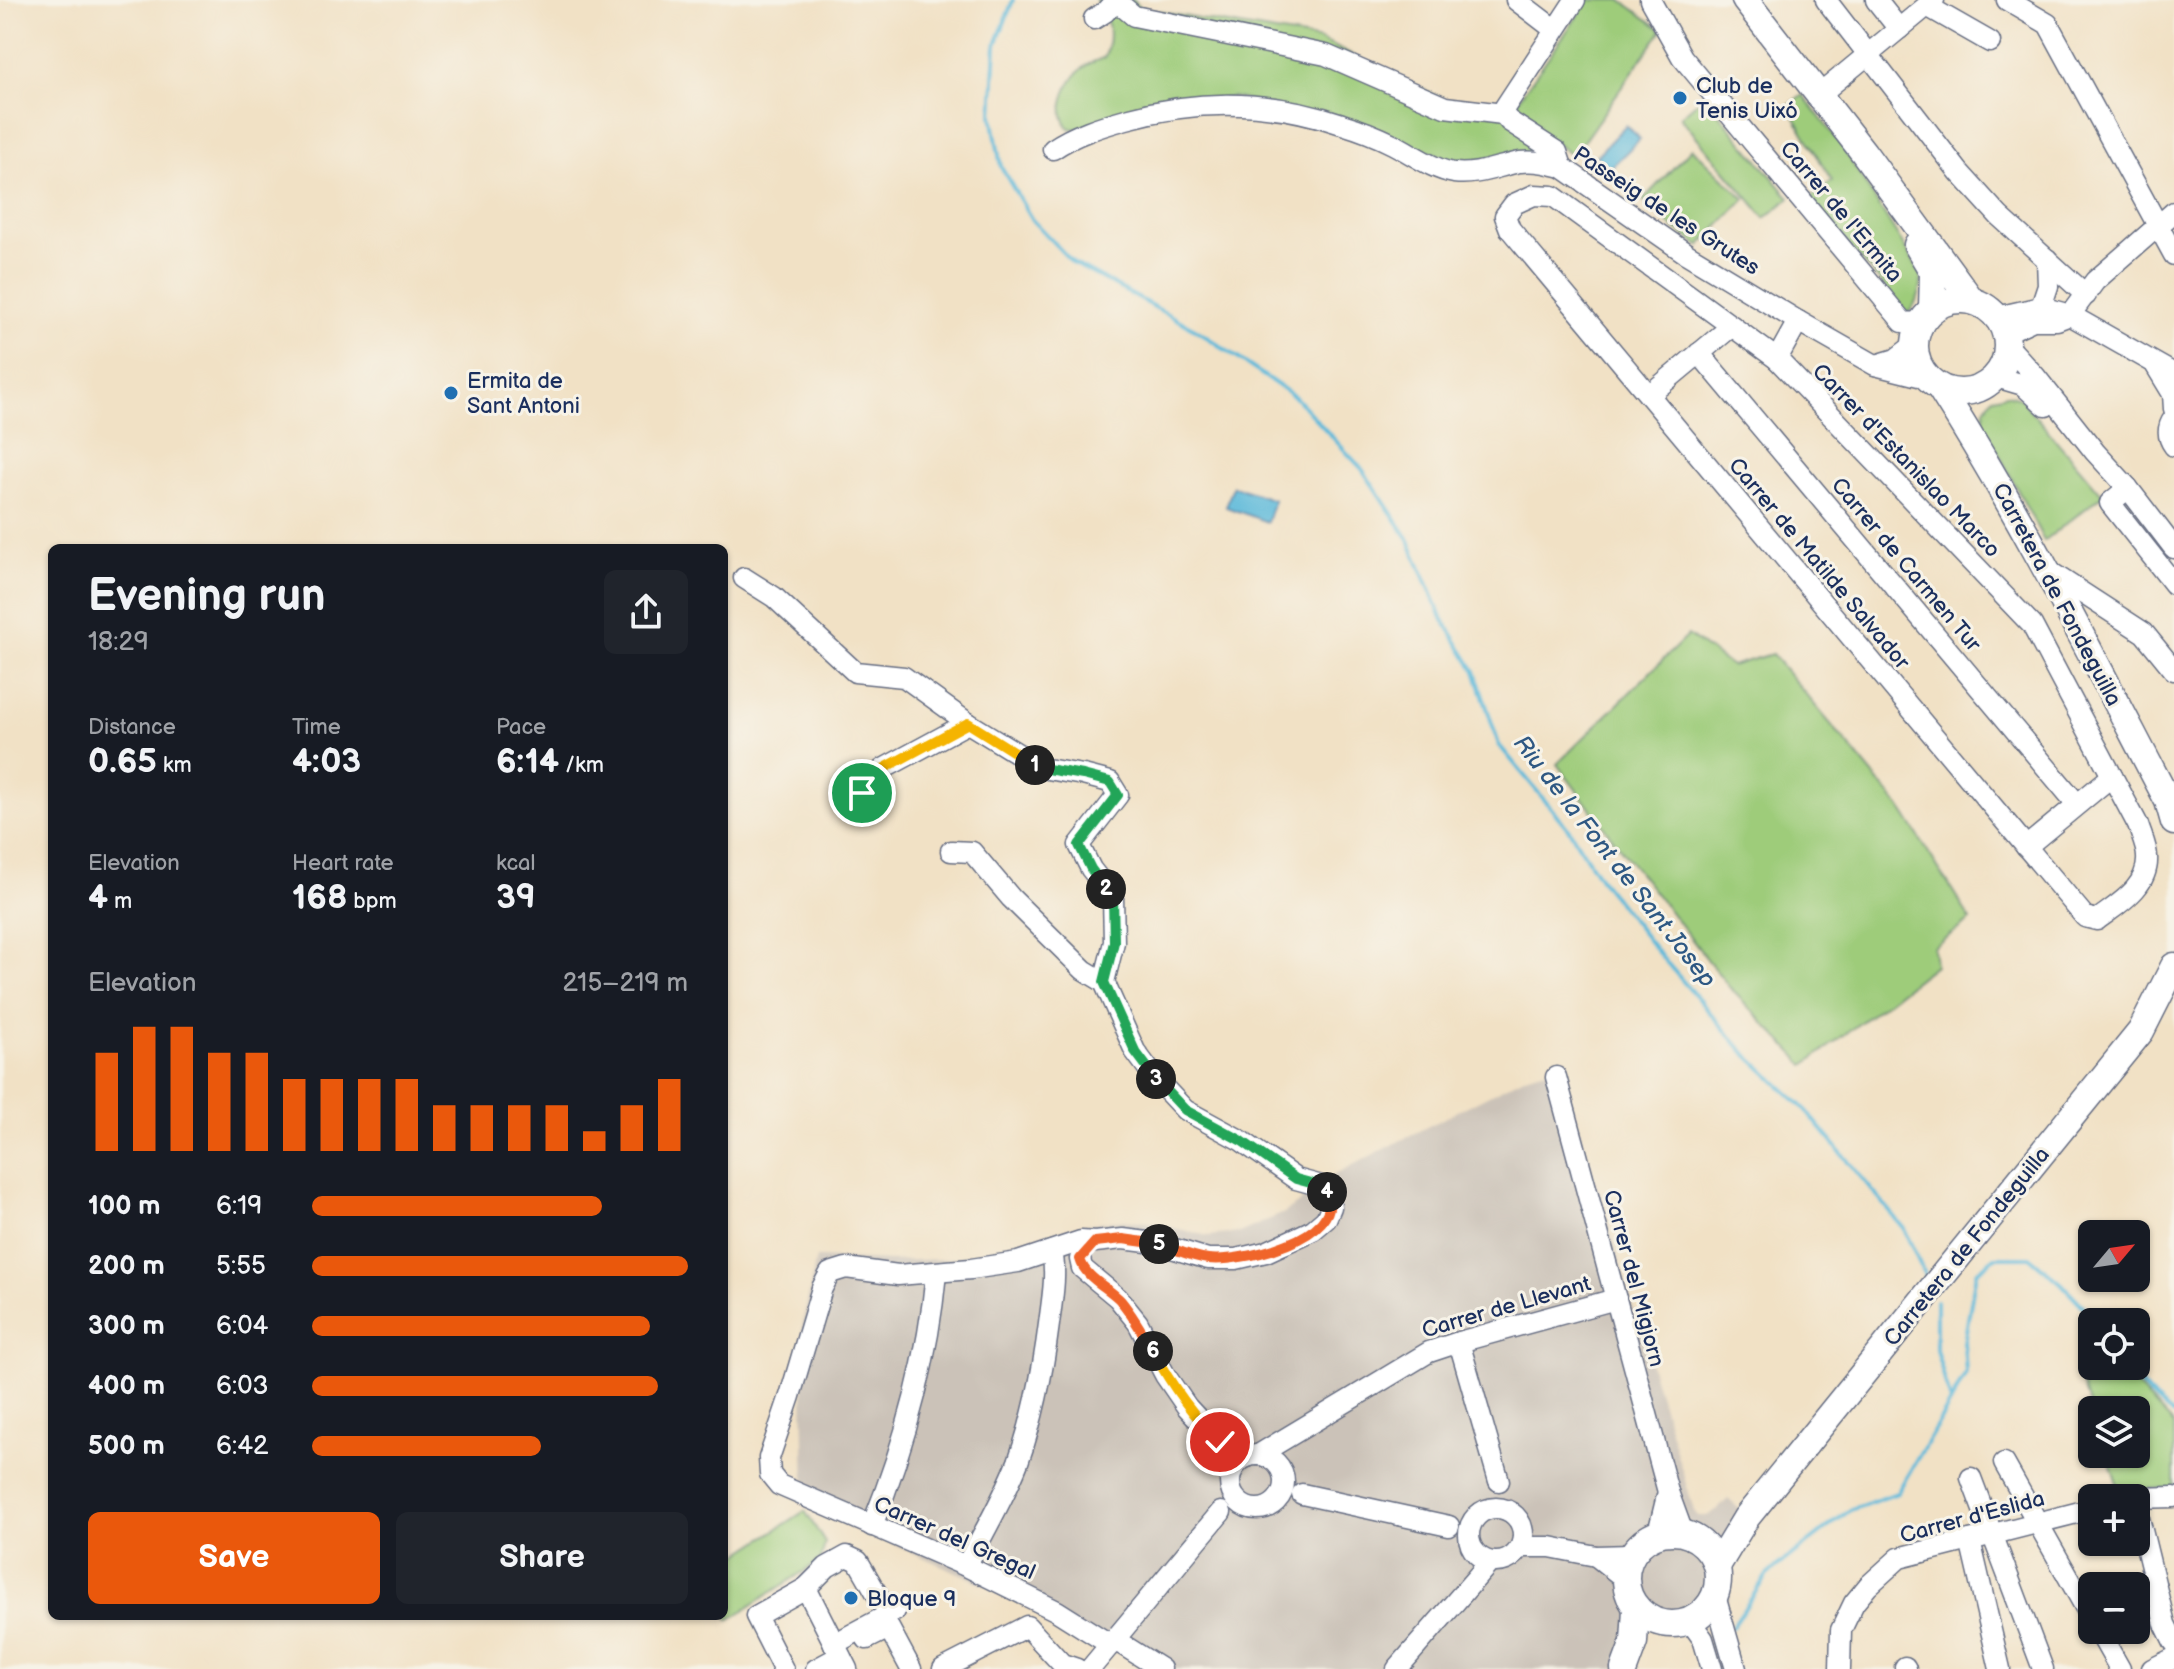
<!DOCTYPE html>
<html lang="en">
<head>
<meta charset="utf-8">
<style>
  :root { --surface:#171b24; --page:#20242c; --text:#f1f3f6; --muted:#9ea1a6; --accent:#ea580c }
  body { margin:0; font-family:"Balsamiq Sans",sans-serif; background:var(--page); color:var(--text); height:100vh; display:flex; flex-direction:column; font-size:30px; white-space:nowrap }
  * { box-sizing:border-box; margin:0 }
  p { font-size:26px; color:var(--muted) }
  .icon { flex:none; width:44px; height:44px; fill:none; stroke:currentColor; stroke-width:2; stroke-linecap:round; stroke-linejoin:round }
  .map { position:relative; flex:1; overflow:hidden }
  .details { position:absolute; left:48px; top:544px; width:680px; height:1076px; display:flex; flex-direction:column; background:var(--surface); border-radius:12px; box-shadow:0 2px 6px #0004 }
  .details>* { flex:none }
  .needle { width:52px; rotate:61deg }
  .tools { position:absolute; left:2078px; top:1220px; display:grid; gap:16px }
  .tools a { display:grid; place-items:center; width:72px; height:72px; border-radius:12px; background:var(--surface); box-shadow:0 2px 6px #0004; font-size:40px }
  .pin { position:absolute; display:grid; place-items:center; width:68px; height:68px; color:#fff; margin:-34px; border:4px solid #fff; border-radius:50%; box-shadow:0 2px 8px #0007 }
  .km { position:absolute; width:40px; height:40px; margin:-20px; border-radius:50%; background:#222; color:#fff; font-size:22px; line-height:40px; text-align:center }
  .round { display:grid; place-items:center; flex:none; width:84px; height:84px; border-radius:12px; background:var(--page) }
  .head { display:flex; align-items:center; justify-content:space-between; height:136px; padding:0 40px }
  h1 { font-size:44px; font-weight:800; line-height:60px }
  .metrics { display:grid; grid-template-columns:repeat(3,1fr); gap:12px; height:136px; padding:8px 40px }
  .metrics div { display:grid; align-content:center }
  .metrics b { font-size:34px; font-weight:800 }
  .metrics small { font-size:22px; font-weight:400 }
  .metrics p { font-size:22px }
  .chart { height:224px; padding:16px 40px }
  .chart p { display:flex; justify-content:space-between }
  .chart svg { width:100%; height:144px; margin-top:8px; stroke:var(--accent); stroke-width:6 }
  .action { display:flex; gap:16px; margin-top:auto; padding:16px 40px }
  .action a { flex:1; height:92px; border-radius:12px; background:var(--accent); color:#fff; font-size:32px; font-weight:800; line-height:92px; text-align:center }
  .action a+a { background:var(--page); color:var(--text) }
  ul { padding:0 40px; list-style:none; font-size:26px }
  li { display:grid; grid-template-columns:128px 96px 1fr; align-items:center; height:60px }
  li i { height:20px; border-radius:10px; background:var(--accent) }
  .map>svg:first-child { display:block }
  .industrial { fill:#cbc2b8 }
  .green { fill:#9ecc7a; stroke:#5c7e6c; stroke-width:2 }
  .water { fill:#5cb9da; stroke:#3c749c; stroke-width:2 }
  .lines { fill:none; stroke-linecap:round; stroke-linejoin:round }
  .stream { stroke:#5cb9da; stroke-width:4 }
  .minor-casing { stroke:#666d82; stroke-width:23 }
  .major-casing { stroke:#666d82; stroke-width:29 }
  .minor { stroke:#fff; stroke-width:20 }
  .major { stroke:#fff; stroke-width:26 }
  .split-1-casing { stroke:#fff; stroke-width:16 }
  .split-2-casing { stroke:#fff; stroke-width:16 }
  .split-3-casing { stroke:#fff; stroke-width:16 }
  .split-4-casing { stroke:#fff; stroke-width:16 }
  .split-5-casing { stroke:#fff; stroke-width:16 }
  .split-6-casing { stroke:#fff; stroke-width:16 }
  .split-7-casing { stroke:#fff; stroke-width:16 }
  .split-1 { stroke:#f5b400; stroke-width:10 }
  .split-2 { stroke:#22a559; stroke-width:10 }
  .split-3 { stroke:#22a559; stroke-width:10 }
  .split-4 { stroke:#22a559; stroke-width:10 }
  .split-5 { stroke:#f0652b; stroke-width:10 }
  .split-6 { stroke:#f0652b; stroke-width:10 }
  .split-7 { stroke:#f5b400; stroke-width:10 }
  .poi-dot { fill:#1f6fb2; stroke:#f7f3e8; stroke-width:3 }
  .labels { text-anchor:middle; stroke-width:6; stroke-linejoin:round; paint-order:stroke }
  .poi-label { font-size:22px; fill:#1b2f5e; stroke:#f7f3e8; text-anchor:start }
  .street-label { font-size:22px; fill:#1b2f5e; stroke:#f7f3e8 }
  .water-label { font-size:24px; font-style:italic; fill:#2e5883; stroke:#f7f3e8 }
</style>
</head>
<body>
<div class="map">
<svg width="2174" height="1669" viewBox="0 0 2174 1669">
  <rect width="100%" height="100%" fill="#f7f3e8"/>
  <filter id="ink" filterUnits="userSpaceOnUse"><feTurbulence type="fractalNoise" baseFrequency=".0125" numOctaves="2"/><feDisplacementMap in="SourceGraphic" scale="16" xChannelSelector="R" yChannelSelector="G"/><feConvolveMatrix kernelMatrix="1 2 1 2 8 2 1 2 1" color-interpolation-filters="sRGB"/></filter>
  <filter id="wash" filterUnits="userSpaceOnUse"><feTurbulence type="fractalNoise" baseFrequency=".006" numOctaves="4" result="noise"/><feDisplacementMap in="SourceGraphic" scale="32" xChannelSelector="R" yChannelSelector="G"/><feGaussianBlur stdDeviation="1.8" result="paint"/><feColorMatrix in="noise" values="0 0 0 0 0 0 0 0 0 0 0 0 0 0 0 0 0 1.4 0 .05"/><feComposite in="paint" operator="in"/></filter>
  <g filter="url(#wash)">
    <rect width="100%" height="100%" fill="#f1e1c5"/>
    <!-- industrial -->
    <polygon class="industrial" points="1561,1066 1694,1511 1698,1516 1707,1516 1718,1509 1728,1499 1753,1521 1732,1560 1733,1580 1729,1599 1718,1616 1698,1630 1689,1633 1669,1634 1648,1626 1614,1669 1162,1669 1128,1648 805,1505 802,1327 816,1258 890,1261 946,1259 1001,1249 1080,1225 1114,1220 1149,1222 1208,1236 1239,1233 1284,1213 1299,1203 1320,1182 1347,1168 1528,1075"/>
    <!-- green -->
    <g class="green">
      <path d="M1096 0H1133L1140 7 1177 15 1321 40 1448 102 1498 106 1554 157 1503 153 1490 158 1466 163 1448 159 1383 132 1232 97 1076 129 1069 128C1054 109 1068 78 1087 65 1092 62 1099 60 1105 57 1112 35 1110 18 1096 0Z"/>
      <polygon points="1589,0 1621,0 1662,30 1573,156 1510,111"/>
      <path d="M1803 95 1843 148 1921 274C1923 291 1918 300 1908 314L1809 199 1832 181 1788 106Z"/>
      <polygon points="1704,96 1790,198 1765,218 1680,117"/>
      <polygon points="1692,148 1745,199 1700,246 1670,225 1643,200"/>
      <polygon points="2007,394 2020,398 2103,495 2044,541 1983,423 1985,409 1993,397"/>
      <polygon points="1688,635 1731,666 1772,654 1900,807 1971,920 1933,947 1935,965 1805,1065 1730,988 1616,843 1557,764"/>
      <polygon points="2128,1374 2132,1381 2174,1425 2174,1488 2119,1490 2107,1454 2136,1454 2136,1410 2092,1410 2092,1412 2081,1381 2093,1377 2113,1383"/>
      <polygon points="805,1511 825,1543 821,1560 729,1620 724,1610 724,1564"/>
    </g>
    <!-- water -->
    <g class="water">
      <polygon points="1626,125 1640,139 1609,169 1596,156"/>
      <polygon points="1233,486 1274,500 1267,522 1226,507"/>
    </g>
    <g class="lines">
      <!-- stream -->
      <g class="stream">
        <polyline points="1013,0 996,45 992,115 1001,167 1032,220 1073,263 1195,329 1295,397 1362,469 1408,538 1442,618 1475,671 1499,745 1570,831 1600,879 1655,949 1743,1051 1804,1108 1904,1229 1926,1278"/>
        <path d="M2128 1366C2139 1385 2156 1402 2174 1415"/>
        <polyline points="1952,1400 1966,1373 1964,1343 1976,1272 1995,1257 2030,1257 2061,1283 2098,1322"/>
        <polyline points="1732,1627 1767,1575 1850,1510 1897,1493 1951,1402 1936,1350 1936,1301"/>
      </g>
    </g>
  </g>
  <g filter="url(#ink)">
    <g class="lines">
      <!-- minor casing -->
      <g class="minor-casing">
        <g id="minor">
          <polyline points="1115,0 1134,16 1326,55 1445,107 1503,114"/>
          <polyline points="1516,0 1554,29"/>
          <polyline points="1650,0 1682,57 1903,322 1920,323"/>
          <polyline points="1826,0 1959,172 1999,216 2086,295"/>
          <polyline points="1876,0 1899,29"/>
          <polyline points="2007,0 2048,24 2174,255"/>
          <polyline points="1927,6 1990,42"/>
          <polyline points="1094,19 1105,12 1115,1"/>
          <polyline points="1819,95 1934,0"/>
          <polyline points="1503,114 1505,107 1575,0"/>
          <polyline points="1503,114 1509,121 1557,152 1562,167"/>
          <path d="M1053 149C1075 134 1101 126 1126 119 1198 99 1272 100 1342 124 1359 129 1377 136 1393 144 1413 154 1432 169 1454 173 1477 176 1498 166 1520 162 1534 160 1548 163 1562 167L1687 254 1798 321 1875 365 1927 378"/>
          <path d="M1534 195 1553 196 1777 359 2032 625 2138 825C2141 835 2147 847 2147 857 2149 887 2118 904 2097 920L2085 917 1510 229 1505 216 1514 204Z"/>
          <polyline points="2041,307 2048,286 2047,259"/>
          <polyline points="1997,317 2041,307 2070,315 2174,374"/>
          <polyline points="2005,333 2033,320 2057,320 2070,315 2095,281 2174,212"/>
          <polyline points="2007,345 2035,376 2095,452 2128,488 2174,548"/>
          <polyline points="1699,353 2077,804"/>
          <polyline points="1777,359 1798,321"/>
          <polyline points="1876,365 1896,359 1914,345"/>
          <polyline points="2156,366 2173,394 2174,409"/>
          <polyline points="1996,377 2023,385 2046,406"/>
          <polyline points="1649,395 1732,326"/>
          <path d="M2174 418C2167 427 2167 437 2174 446"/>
          <polyline points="2128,488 2110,503 2174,584"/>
          <polyline points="2047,570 2144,633 2174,670"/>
          <polyline points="744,578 774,597 855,672 904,677 968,723 1041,768 1083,775 1110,782 1118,795 1079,845 1091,869 1113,897 1114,942 1104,982 1135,1051 1155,1078 1185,1110 1242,1141 1296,1179 1318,1185 1329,1193 1331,1207 1326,1219 1313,1230 1266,1252 1236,1259 1208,1259 1155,1243 1123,1239 1095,1242 1081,1241 1018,1262 971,1269 898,1275 846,1268 830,1273 822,1288 790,1396 769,1458 770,1474 779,1485 966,1566 1057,1611 1111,1645"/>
          <polyline points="862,793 883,769 968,723"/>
          <polyline points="2026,847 2112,776"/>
          <polyline points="951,851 972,852 1011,898 1084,970 1104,982"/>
          <polyline points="1556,1077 1668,1492 1683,1533"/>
          <polyline points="1080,1259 1082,1268 1118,1298 1138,1323 1165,1375 1187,1407 1220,1442 1247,1457"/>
          <polyline points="1459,1342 1499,1481"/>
          <circle cx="1257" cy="1482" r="27"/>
          <polyline points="1258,1455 1429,1352 1459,1342 1616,1299"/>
          <polyline points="2004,1463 2092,1619"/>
          <polyline points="1971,1478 2043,1669"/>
          <polyline points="1302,1494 1449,1526"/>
          <polyline points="2136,1498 2174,1497"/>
          <polyline points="2136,1506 2165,1624 2174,1642"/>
          <circle cx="1496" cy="1535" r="27"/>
          <path d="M872 1526C905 1444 928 1361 936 1273"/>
          <polyline points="1658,1533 1668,1492"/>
          <polyline points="1970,1540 2000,1669"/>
          <polyline points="1521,1547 1550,1547 1596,1556 1631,1555"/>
          <polyline points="1596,1556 1625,1579"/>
          <path d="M966 1566C984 1532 1004 1498 1018 1462 1034 1417 1043 1371 1049 1324 1052 1300 1057 1274 1052 1251"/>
          <polyline points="806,1588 827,1567 847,1556 858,1561 881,1601 895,1611 834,1644"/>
          <polyline points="1715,1596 1736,1669"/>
          <polyline points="1690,1621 1703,1639 1712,1669"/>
          <polyline points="2098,1630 2120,1669"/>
          <polyline points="867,1639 889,1628 911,1669"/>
          <polyline points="1115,1640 1161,1669"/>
          <polyline points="1905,1667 1906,1669"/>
          <polyline points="783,1669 756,1616 806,1588 847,1669"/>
          <polyline points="816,1669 840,1656"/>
          <polyline points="943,1669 1027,1626 1062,1664 1077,1669"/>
          <polyline points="1090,1669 1221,1512"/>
          <polyline points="1397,1669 1490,1562"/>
          <polyline points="1840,1669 1841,1630 1854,1603 1868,1586 1899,1558 2092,1509"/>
          <polyline points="2152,1669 2174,1658"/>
        </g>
      </g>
      <!-- major casing -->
      <g class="major-casing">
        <g id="major">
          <polyline points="1745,0 1864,153 1972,301"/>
          <polyline points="1917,245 1933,272 1932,309"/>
          <circle cx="1961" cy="346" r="46"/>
          <path d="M1940 388C2024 520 2095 662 2168 801L2174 822"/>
          <circle cx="1672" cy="1578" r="46"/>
          <polyline points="1717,1566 1746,1518 2141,1031 2174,966"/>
          <polyline points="1624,1669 1634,1642 1636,1609"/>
        </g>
      </g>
      <!-- minor -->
      <use href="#minor" class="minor"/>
      <!-- major -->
      <use href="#major" class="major"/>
    </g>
  </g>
  <g class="lines" filter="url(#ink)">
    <!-- split-1 casing -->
    <g class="split-1-casing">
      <polyline id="split-1" points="862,793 883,769 968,723 1035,765"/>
    </g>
    <!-- split-2 casing -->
    <g class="split-2-casing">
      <polyline id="split-2" points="1035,765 1041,768 1083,775 1110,782 1118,795 1079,845 1091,869 1106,889"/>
    </g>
    <!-- split-3 casing -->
    <g class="split-3-casing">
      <polyline id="split-3" points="1106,889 1113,897 1114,942 1104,982 1135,1051 1156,1079"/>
    </g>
    <!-- split-4 casing -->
    <g class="split-4-casing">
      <polyline id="split-4" points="1156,1079 1185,1110 1242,1141 1296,1179 1318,1185 1327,1192"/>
    </g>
    <!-- split-5 casing -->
    <g class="split-5-casing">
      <path id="split-5" d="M1159 1244C1175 1249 1191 1257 1208 1259 1240 1263 1347 1238 1327 1192"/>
    </g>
    <!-- split-6 casing -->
    <g class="split-6-casing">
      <path id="split-6" d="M1153 1351C1143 1333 1134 1317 1121 1301 1108 1287 1085 1278 1080 1259L1095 1242 1123 1239 1159 1244"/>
    </g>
    <!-- split-7 casing -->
    <g class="split-7-casing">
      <path id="split-7" d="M1153 1351C1171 1385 1192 1415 1220 1442"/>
    </g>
    <!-- split-1 -->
    <use href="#split-1" class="split-1"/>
    <!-- split-2 -->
    <use href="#split-2" class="split-2"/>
    <!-- split-3 -->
    <use href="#split-3" class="split-3"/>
    <!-- split-4 -->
    <use href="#split-4" class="split-4"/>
    <!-- split-5 -->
    <use href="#split-5" class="split-5"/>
    <!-- split-6 -->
    <use href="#split-6" class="split-6"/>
    <!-- split-7 -->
    <use href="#split-7" class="split-7"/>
  </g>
  <!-- markers -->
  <g class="poi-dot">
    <circle cx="1680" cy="98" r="8"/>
    <circle cx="451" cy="393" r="8"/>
    <circle cx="851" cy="1598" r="8"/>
  </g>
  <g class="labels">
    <!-- poi labels -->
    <g class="poi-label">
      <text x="1696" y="93">Club de<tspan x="1696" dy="25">Tenis Uixó</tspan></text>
      <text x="467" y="388">Ermita de<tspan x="467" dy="25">Sant Antoni</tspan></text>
      <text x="867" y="1606">Bloque 9</text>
    </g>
    <!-- street labels -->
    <g class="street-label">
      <text transform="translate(1667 210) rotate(33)" y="8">Passeig de les Grutes</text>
      <text transform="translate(1842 211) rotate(50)" y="8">Carrer de l'Ermita</text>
      <text transform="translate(1907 460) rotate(46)" y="8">Carrer d'Estanislao Marco</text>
      <text transform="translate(1820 563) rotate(50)" y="8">Carrer de Matilde Salvador</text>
      <text transform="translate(1907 564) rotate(50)" y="8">Carrer de Carmen Tur</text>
      <text transform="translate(2058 594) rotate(62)" y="8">Carretera de Fondeguilla</text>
      <text transform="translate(1966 1246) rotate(-51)" y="8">Carretera de Fondeguilla</text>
      <text transform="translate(1635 1278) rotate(75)" y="8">Carrer del Migjorn</text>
      <text transform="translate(1506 1306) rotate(-16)" y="8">Carrer de Llevant</text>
      <text transform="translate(1972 1516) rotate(-15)" y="8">Carrer d'Eslida</text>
      <text transform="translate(955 1537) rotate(24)" y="8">Carrer del Gregal</text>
    </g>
    <!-- water labels -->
    <g class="water-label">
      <text transform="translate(1615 861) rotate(52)" y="8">Riu de la Font de Sant Josep</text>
    </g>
  </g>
</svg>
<div class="tools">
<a><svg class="needle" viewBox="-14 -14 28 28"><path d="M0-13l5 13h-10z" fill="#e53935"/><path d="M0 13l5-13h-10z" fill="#9ea1a6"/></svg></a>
<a><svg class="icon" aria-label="locate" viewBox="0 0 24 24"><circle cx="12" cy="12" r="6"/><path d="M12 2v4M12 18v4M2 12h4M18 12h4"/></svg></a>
<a><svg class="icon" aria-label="layers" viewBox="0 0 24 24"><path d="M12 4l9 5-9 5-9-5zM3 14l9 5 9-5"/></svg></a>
<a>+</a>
<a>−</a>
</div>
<div class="pin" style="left:862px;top:793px;background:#1e9e55"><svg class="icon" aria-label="arrive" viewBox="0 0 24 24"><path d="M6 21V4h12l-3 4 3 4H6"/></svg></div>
<div class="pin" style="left:1220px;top:1442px;background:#d93025"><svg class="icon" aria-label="check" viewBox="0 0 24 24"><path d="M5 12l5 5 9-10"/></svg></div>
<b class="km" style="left:1035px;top:765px">1</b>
<b class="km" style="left:1106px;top:889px">2</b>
<b class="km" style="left:1156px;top:1079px">3</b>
<b class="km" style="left:1327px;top:1192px">4</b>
<b class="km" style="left:1159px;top:1244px">5</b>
<b class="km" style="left:1153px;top:1351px">6</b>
<section class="details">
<div class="head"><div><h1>Evening run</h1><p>18:29</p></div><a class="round"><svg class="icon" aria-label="share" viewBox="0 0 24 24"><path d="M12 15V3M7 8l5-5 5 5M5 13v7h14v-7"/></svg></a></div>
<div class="metrics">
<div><p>Distance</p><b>0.65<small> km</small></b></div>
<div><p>Time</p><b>4:03</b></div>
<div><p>Pace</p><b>6:14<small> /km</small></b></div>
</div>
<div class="metrics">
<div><p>Elevation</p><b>4<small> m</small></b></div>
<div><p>Heart rate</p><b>168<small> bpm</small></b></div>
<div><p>kcal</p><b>39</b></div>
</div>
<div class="chart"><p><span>Elevation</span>215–219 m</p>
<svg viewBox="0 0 160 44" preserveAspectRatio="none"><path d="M5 44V14M15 44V6M25 44V6M35 44V14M45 44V14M55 44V22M65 44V22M75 44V22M85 44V22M95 44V30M105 44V30M115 44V30M125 44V30M135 44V38M145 44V30M155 44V22"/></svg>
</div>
<ul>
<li><b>100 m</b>6:19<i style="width:77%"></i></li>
<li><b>200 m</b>5:55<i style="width:100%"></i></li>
<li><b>300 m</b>6:04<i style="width:90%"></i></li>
<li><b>400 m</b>6:03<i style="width:92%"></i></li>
<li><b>500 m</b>6:42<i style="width:61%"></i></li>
</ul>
<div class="action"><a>Save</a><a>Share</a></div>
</section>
</div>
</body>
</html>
